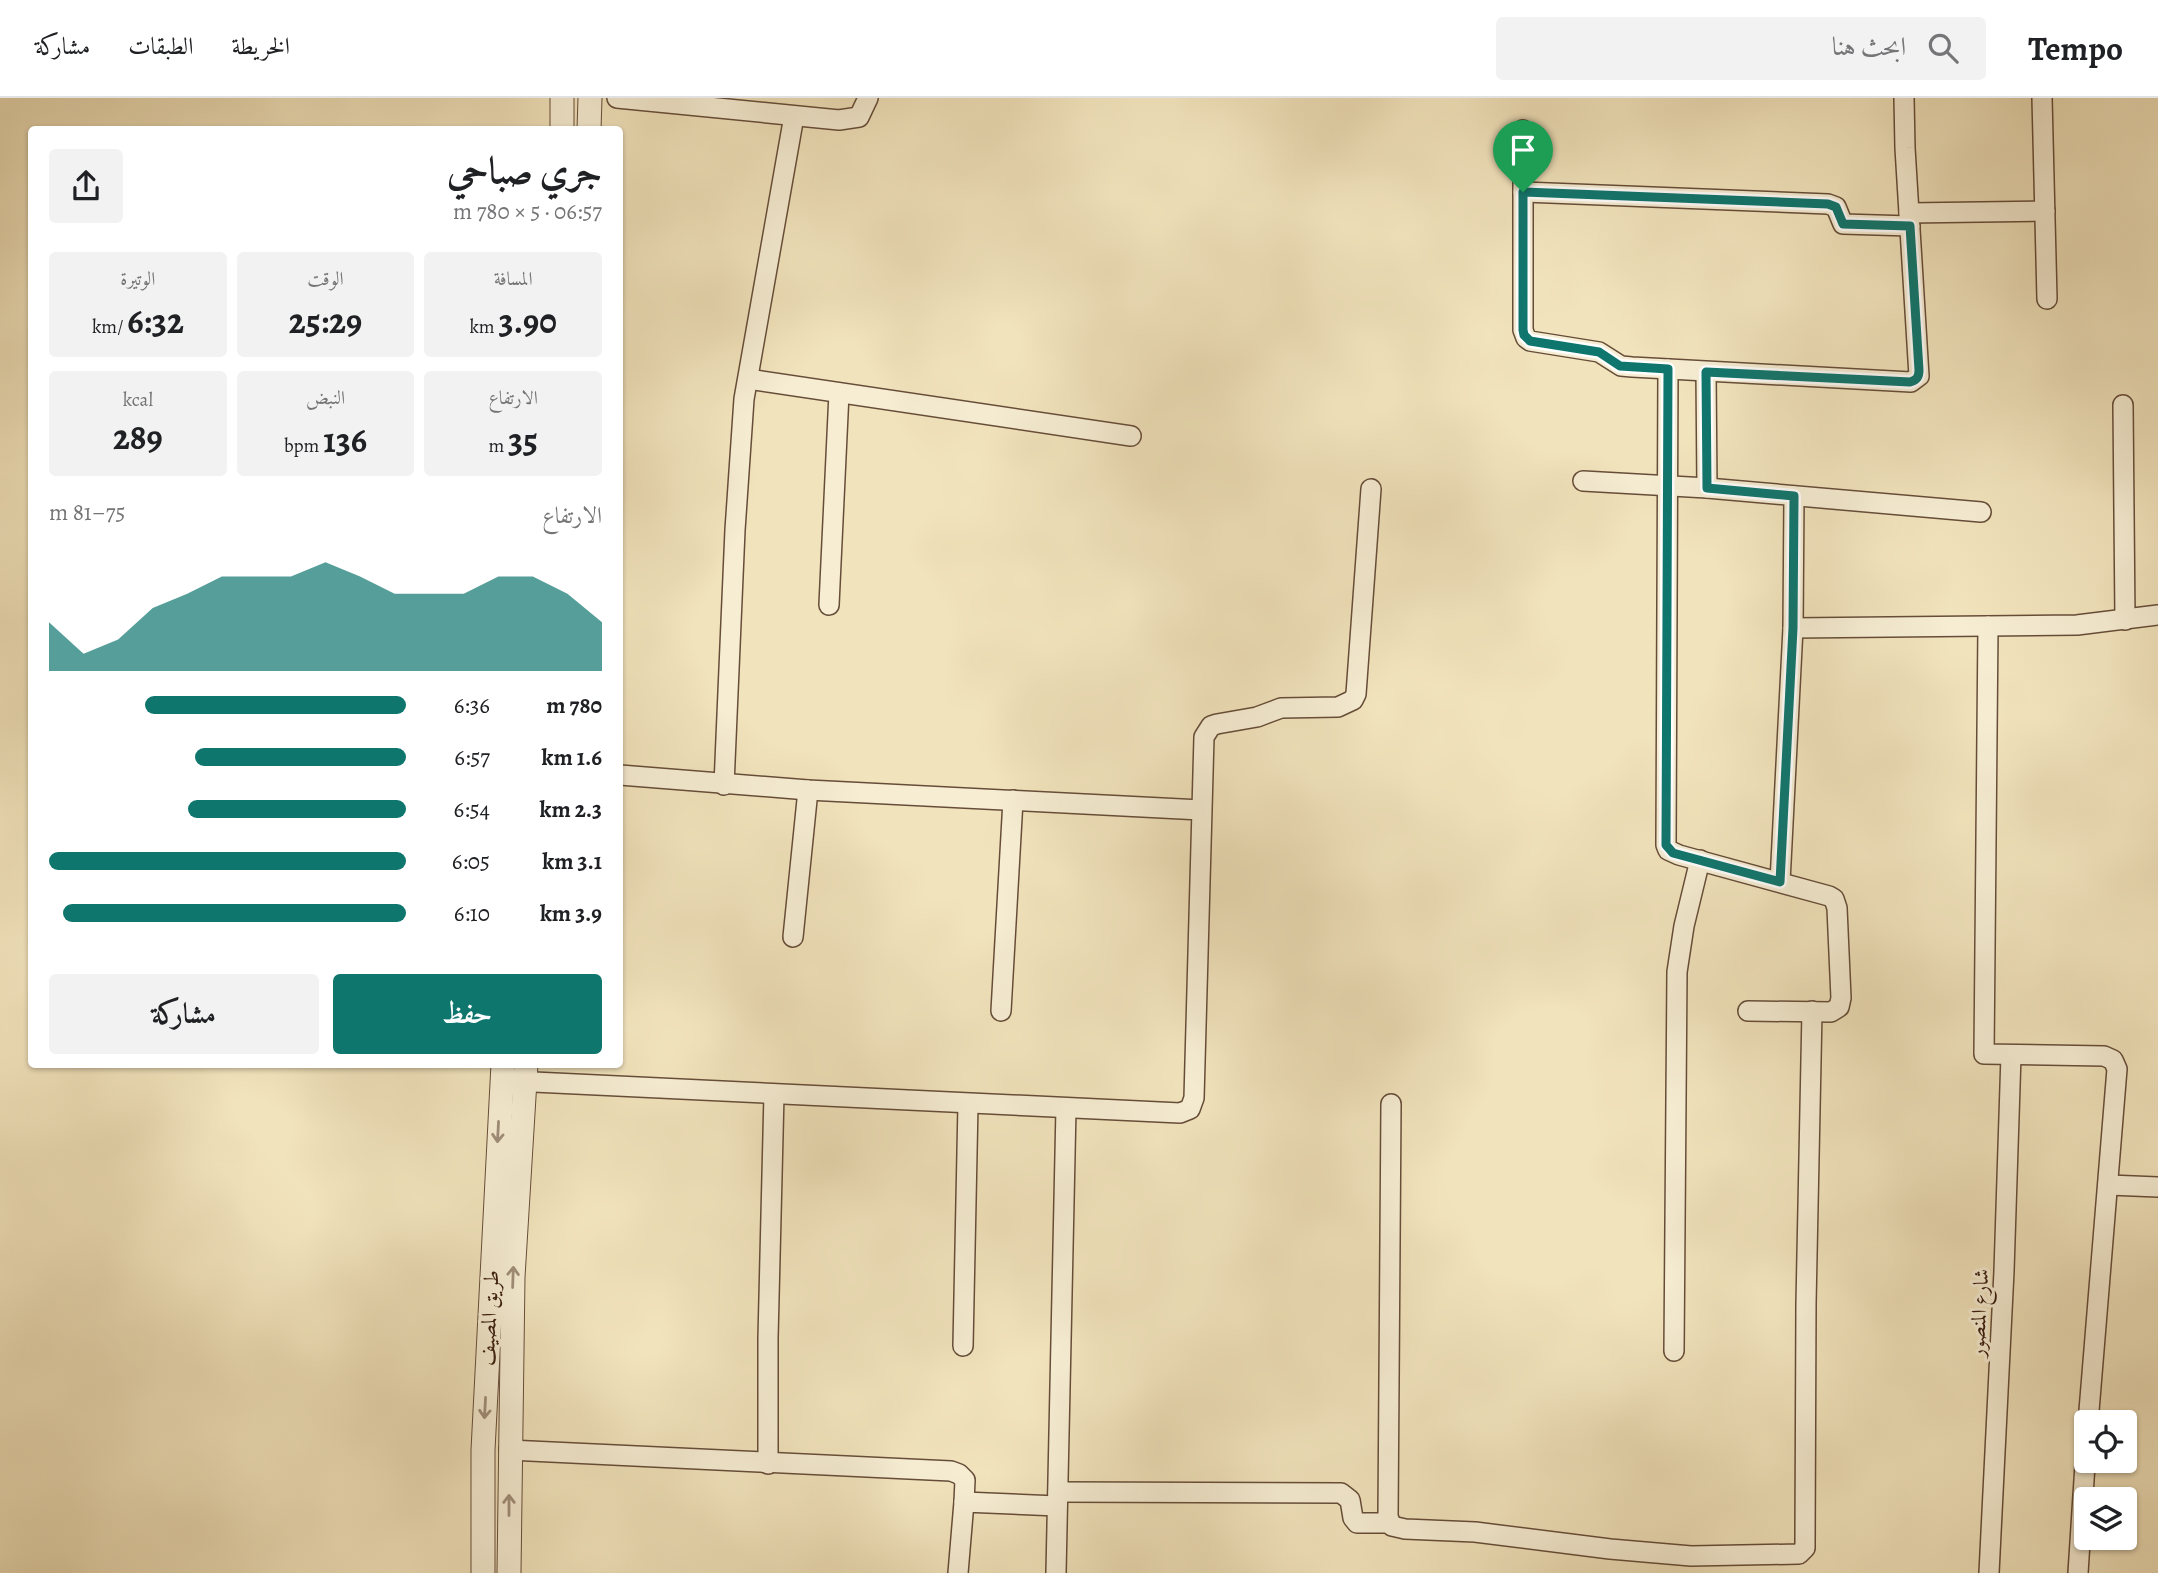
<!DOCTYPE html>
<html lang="ar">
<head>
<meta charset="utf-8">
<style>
  :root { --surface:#fff; --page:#f2f2f2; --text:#202124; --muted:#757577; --line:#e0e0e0; --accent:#0f766e }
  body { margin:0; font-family:Alegreya,Amiri,serif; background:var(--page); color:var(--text); direction:rtl; height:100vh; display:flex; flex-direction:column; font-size:26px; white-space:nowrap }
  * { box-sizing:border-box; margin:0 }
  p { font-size:23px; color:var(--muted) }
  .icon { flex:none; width:38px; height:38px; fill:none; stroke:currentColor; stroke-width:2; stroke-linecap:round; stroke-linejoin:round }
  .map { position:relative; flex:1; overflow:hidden; direction:ltr }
  .panel { position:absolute; left:28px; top:28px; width:595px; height:942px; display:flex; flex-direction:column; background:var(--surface); border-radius:7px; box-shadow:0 2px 5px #0004; direction:rtl }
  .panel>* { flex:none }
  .controls { position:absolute; left:2074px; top:1312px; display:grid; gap:14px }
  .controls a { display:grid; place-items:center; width:63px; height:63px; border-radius:7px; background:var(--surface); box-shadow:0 2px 5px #0004; font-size:35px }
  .pin { position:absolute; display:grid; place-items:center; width:60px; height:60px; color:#fff; margin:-72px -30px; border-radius:50% 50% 50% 0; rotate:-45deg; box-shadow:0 0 7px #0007 }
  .pin .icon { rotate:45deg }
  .round { display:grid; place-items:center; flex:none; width:74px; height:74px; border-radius:7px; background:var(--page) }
  .head { display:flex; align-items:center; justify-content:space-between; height:119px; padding:0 21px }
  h1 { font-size:38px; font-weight:600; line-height:52px }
  .stats { display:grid; grid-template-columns:repeat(3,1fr); gap:10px; height:119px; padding:7px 21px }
  .stats div { display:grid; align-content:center; border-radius:7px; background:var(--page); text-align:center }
  .stats b { font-size:35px; font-weight:600 }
  .stats small { font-size:19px; font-weight:400 }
  .stats p { font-size:19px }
  .chart { height:196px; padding:14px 21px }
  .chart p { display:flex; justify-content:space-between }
  .chart svg { width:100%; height:126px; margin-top:7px; fill:var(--accent); opacity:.7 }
  .action { display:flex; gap:14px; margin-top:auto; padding:14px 21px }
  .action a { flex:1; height:80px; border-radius:7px; background:var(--accent); color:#fff; font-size:28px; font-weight:600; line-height:80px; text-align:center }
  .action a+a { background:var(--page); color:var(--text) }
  ul { padding:0 21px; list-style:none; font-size:23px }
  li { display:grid; grid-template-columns:112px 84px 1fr; align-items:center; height:52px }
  li i { height:18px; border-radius:9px; background:var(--accent) }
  header { display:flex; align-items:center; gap:42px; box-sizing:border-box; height:98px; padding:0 35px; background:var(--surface); border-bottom:2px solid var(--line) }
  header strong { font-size:33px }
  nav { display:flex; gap:38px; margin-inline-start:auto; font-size:24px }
  .search { width:490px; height:63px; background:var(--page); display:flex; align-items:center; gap:18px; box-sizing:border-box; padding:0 24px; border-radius:7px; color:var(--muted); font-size:26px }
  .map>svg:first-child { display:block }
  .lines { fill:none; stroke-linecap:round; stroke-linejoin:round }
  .minor-casing { stroke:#664d39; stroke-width:22 }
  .tertiary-casing { stroke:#664d39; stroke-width:25 }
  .minor { stroke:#f6edd3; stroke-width:19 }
  .tertiary { stroke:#f6edd3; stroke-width:23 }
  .oneway { stroke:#a08e7a }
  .route-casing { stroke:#fff; stroke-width:14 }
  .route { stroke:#0f766e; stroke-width:9 }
  .labels { text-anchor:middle; stroke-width:6; stroke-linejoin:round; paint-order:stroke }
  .street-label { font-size:21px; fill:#381b0d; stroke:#f6edd3 }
</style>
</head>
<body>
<header>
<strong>Tempo</strong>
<div class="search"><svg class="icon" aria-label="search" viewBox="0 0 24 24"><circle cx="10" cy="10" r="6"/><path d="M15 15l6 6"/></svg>ابحث هنا</div>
<nav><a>الخريطة</a><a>الطبقات</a><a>مشاركة</a></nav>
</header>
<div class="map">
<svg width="2158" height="1475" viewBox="0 0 2158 1475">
  <rect width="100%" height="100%" fill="#f1e3bc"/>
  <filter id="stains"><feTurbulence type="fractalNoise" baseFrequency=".00286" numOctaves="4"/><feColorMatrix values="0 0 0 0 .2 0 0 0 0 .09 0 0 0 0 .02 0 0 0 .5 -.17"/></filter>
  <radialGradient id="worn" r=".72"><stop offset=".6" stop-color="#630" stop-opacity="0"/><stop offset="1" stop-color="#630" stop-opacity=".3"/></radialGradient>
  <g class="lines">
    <!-- minor casing -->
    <g class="minor-casing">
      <g id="minor">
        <polyline points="617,0 839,22 859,19 868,0"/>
        <polyline points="2042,0 2047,201"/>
        <polyline points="1523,32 1523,232 1526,240 1530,243 1599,254 1621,268 1632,269 1911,284 1919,278 1905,50 1904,0"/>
        <polyline points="1523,94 1828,106 1836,109 1843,126 1910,128"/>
        <polyline points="1909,115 2045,113"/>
        <polyline points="1668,271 1666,747 1668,752 1679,757 1829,798 1834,801 1837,810 1841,900 1839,909 1831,914 1748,913"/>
        <polyline points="1706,274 1707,390"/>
        <polyline points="748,281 1131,338"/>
        <polyline points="2123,307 2125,522"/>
        <polyline points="1583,383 1707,390 1981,414"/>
        <polyline points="829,507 839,295"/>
        <polyline points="1988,528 1984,956 2104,958 2113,962 2117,971 2088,1325"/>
        <polyline points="1793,530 2077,527 2158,517"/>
        <polyline points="620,677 808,692 1201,712"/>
        <polyline points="724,687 735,432 744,301 794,18"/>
        <polyline points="1780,784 1793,530 1794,398"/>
        <polyline points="793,839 808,692"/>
        <polyline points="1001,913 1013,702"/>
        <polyline points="513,983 1180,1015 1190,1011 1194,1000 1204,639 1211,628 1217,626 1257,619 1281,610 1338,609 1353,602 1356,596 1371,391"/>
        <polyline points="1391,1006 1388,1419 1392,1428 1405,1431 1475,1434 1610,1451 1691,1458 1799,1456 1805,1450 1805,1445 1806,1206 1812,913"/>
        <polyline points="2109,1087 2158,1089"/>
        <polyline points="963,1248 968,1006"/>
        <polyline points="1674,1253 1677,874 1684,828 1700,762"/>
        <polyline points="509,1352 951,1373 959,1376 965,1382 964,1404"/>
        <polyline points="768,1366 768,1240 774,996"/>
        <polyline points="1058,1394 1341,1395 1350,1402 1353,1420 1357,1425 1390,1425"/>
        <polyline points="958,1475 964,1404 1057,1408"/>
        <polyline points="1056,1475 1066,1010"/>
        <polyline points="1989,1475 2004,1173 2011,957"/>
        <polyline points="2078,1475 2086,1351"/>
      </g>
    </g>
    <!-- tertiary casing -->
    <g class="tertiary-casing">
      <g id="tertiary">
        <polyline points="562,0 562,32"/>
        <polyline points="589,32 590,0"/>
        <polyline points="483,1475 483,1352 503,966"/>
        <polyline points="509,1475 513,1179 526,966"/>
      </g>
    </g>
    <!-- minor -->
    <use href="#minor" class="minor"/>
    <!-- tertiary -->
    <use href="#tertiary" class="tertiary"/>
  </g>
  <!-- one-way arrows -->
  <defs><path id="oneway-shaft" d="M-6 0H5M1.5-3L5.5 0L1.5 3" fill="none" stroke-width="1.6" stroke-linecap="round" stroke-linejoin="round" transform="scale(1.75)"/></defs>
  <g class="oneway">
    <use href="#oneway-shaft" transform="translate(498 1034) rotate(93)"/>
    <use href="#oneway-shaft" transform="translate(513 1179) rotate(-88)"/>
    <use href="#oneway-shaft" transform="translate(485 1310) rotate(93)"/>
    <use href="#oneway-shaft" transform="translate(509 1407) rotate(-90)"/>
  </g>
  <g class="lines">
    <!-- route casing -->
    <g class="route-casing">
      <path id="route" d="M1523 94 1828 106 1836 109 1843 126 1910 128 1919 272C1919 279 1917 282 1910 284L1706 274 1707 390 1794 398 1793 530 1780 784 1673 755 1666 747 1668 271 1620 268 1599 254 1530 243 1524 237 1523 232Z"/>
    </g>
    <!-- route -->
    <use href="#route" class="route"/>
  </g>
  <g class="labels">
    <!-- street labels -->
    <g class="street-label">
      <text transform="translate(1979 1215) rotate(-87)" y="7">شارع المنصور</text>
      <text transform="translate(489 1220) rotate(-87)" y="7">طريق المصيف</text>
    </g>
  </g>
  <rect width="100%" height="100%" filter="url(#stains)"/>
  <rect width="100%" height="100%" fill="url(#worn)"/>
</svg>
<div class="controls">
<a><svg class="icon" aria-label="locate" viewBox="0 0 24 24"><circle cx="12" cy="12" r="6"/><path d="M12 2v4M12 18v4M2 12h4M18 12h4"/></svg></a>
<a><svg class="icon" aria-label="layers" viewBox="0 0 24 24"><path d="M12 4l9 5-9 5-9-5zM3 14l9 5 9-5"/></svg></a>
</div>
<div class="pin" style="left:1523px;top:94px;background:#1e9e55"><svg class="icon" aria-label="arrive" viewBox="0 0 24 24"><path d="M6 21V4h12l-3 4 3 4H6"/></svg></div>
<section class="panel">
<div class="head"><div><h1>جري صباحي</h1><p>06:57 · 5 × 780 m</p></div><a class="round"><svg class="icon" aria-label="share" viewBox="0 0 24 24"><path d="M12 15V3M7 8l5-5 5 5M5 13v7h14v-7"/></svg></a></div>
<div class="stats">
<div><p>المسافة</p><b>3.90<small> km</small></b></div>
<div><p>الوقت</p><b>25:29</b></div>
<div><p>الوتيرة</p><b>6:32<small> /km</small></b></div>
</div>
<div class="stats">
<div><p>الارتفاع</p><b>35<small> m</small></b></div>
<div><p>النبض</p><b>136<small> bpm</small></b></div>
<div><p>kcal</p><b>289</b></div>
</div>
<div class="chart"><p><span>الارتفاع</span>75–81 m</p>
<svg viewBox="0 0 160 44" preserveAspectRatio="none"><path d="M0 44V27L10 38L20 33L30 22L40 17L50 11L60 11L70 11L80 6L90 11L100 17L110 17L120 17L130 11L140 11L150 17L160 27V44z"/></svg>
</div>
<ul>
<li><b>780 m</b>6:36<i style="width:73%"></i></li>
<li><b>1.6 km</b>6:57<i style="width:59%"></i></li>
<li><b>2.3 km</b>6:54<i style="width:61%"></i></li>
<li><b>3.1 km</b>6:05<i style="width:100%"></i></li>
<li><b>3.9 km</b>6:10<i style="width:96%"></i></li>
</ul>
<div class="action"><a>حفظ</a><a>مشاركة</a></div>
</section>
</div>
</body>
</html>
